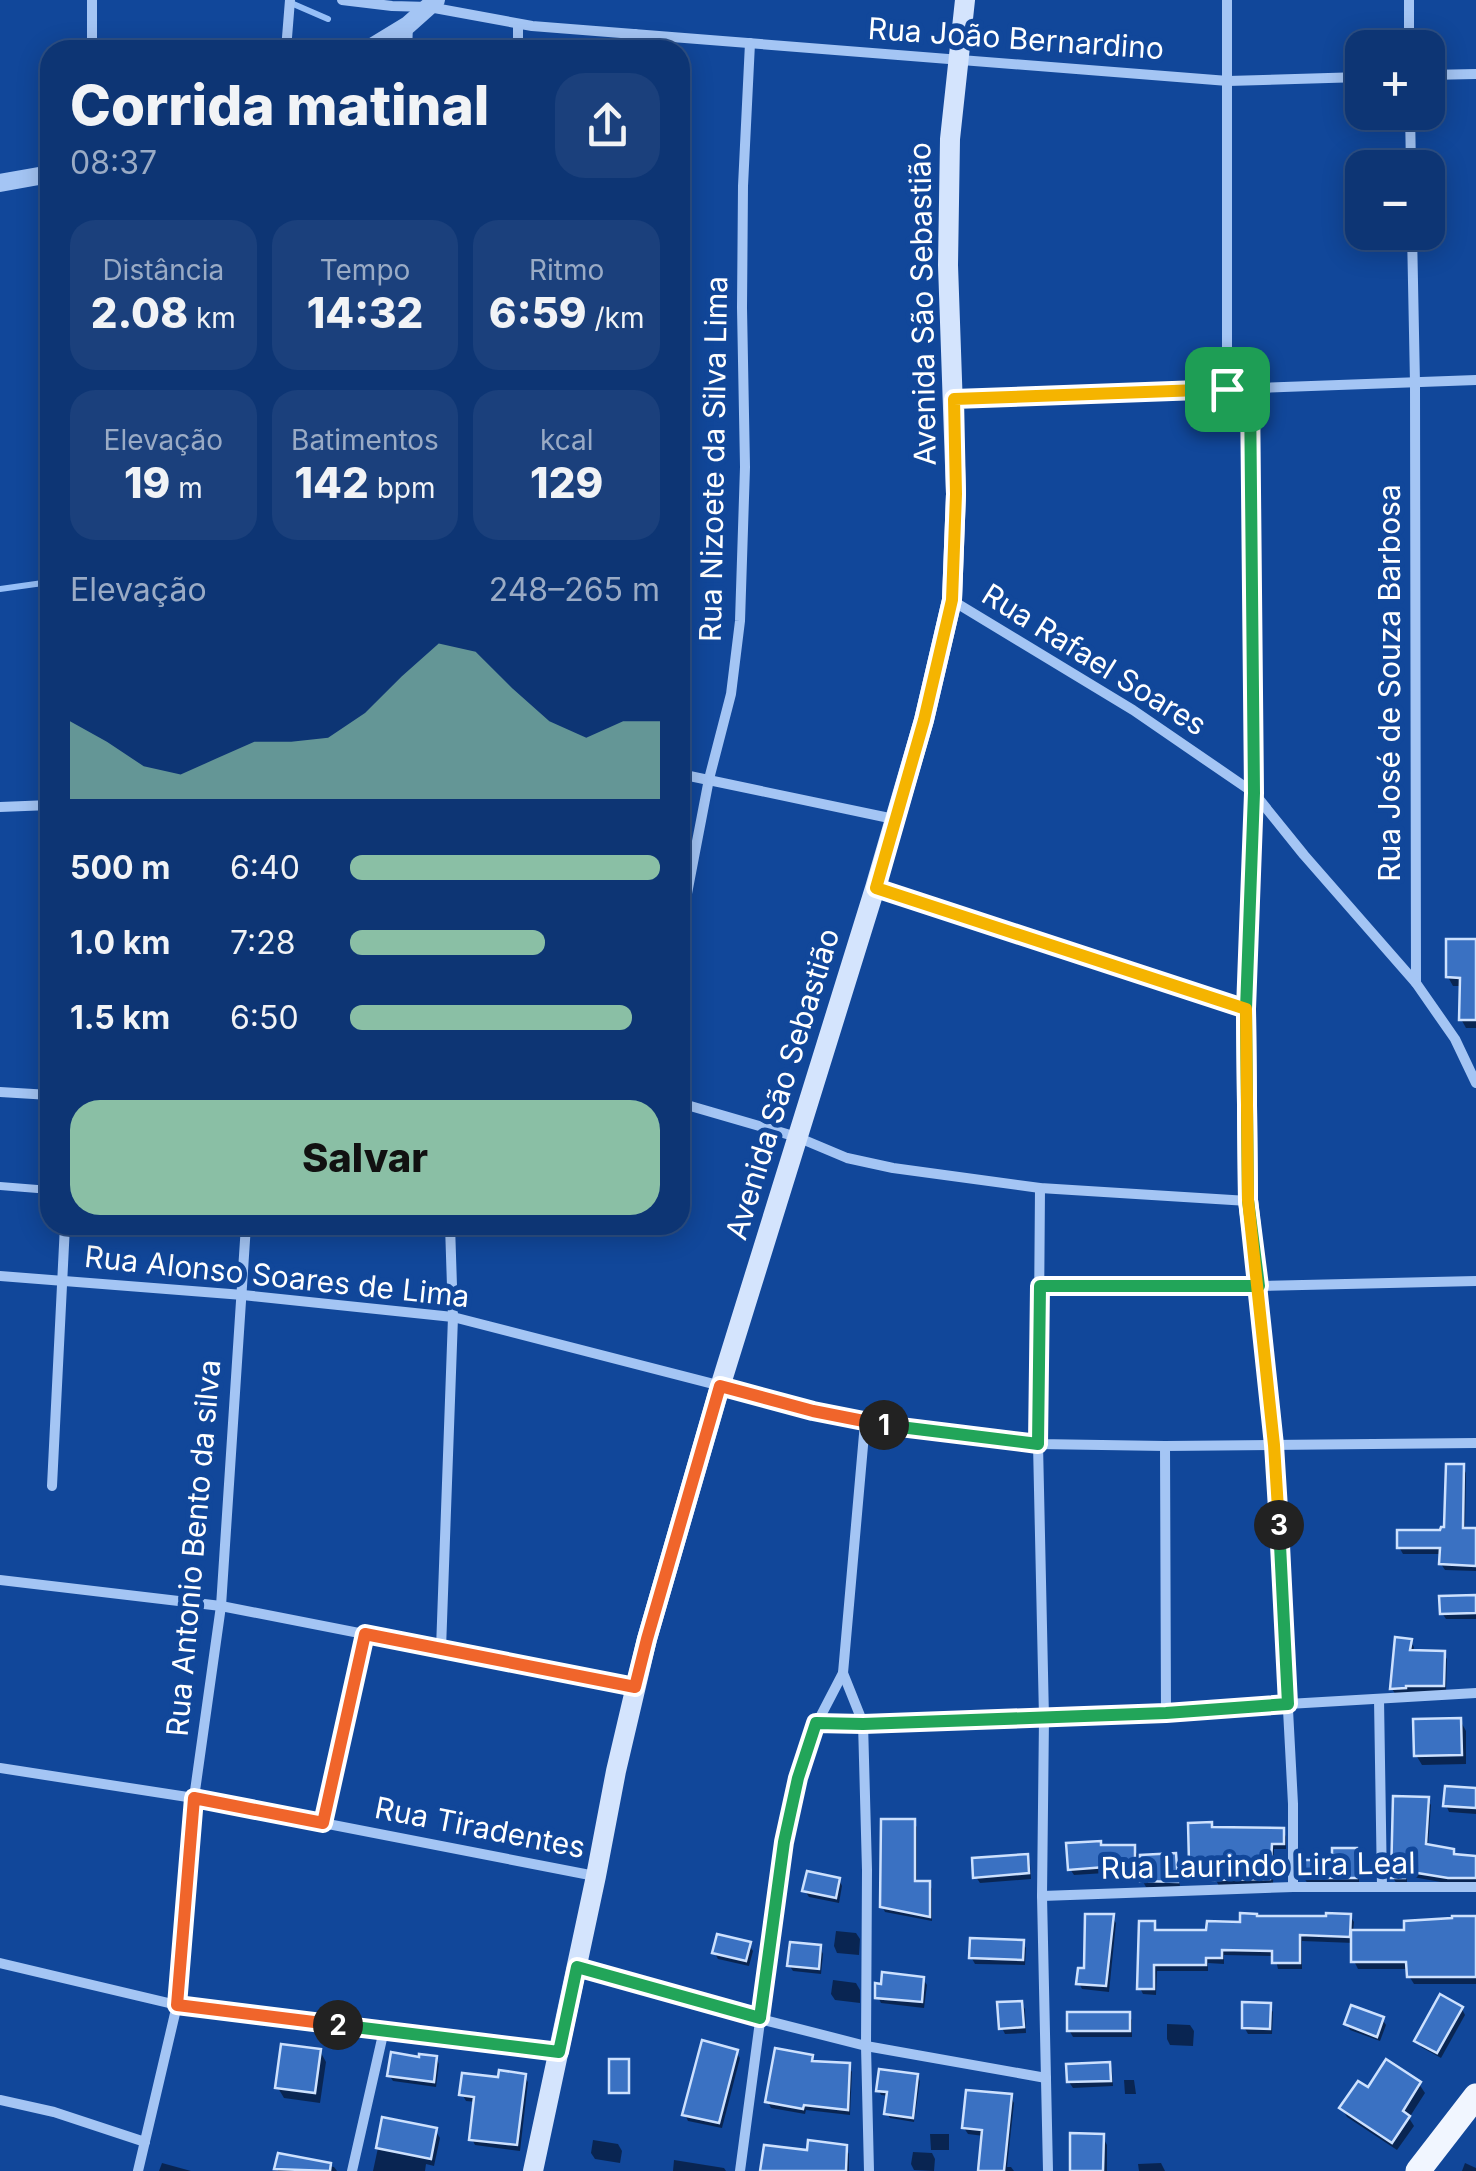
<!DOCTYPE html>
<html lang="pt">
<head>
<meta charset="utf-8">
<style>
  :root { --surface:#0d3574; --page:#1b407c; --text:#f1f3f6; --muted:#9aabc5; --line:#2d5086; --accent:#8abfa5 }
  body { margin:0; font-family:Inter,sans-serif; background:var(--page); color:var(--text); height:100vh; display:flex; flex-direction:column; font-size:38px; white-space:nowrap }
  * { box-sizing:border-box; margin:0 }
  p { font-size:32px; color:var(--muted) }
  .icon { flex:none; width:55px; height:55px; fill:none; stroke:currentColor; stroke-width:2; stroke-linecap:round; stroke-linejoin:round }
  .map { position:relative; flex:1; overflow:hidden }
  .drawer { position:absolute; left:40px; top:40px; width:650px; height:1195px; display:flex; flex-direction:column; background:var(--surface); border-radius:30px; box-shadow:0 5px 25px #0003,0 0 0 2px var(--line) }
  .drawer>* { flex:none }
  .buttons { position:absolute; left:1345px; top:30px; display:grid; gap:20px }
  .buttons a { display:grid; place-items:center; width:100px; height:100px; border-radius:20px; background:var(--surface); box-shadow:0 5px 25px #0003,0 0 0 2px var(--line); font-size:50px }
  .pin { position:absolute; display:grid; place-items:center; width:85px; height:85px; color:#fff; margin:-42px; border-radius:20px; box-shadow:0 5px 15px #0006 }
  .km { position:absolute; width:50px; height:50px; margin:-25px; border-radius:50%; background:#222; color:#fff; font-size:28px; line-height:50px; text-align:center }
  .round { display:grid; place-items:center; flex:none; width:105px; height:105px; border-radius:30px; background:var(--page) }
  .summary { display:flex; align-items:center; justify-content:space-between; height:170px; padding:0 30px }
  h1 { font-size:55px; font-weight:800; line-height:75px }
  .stats { display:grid; grid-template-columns:repeat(3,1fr); gap:15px; height:170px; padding:10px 30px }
  .stats div { display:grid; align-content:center; border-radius:25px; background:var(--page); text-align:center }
  .stats b { font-size:42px; font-weight:800 }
  .stats small { font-size:28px; font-weight:400 }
  .stats p { font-size:28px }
  .chart { height:280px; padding:20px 30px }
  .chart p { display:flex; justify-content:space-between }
  .chart svg { width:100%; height:180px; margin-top:10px; fill:var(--accent); opacity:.7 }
  .cta { display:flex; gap:20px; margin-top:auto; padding:20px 30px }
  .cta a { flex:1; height:115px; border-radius:30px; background:var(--accent); color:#111; font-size:40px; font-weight:800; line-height:115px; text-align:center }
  ul { padding:0 30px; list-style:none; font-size:32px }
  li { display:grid; grid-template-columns:160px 120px 1fr; align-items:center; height:75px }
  li i { height:25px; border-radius:12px; background:var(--accent) }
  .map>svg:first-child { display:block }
  .shadow { fill:#0007 }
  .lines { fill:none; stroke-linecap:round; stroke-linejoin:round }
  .stream { stroke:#96bff7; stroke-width:6 }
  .building { fill:#3a71c2; stroke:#cde1fe; stroke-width:2.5 }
  .service { stroke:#a4c5f4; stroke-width:8 }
  .minor { stroke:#a4c5f4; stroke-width:10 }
  .tertiary { stroke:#a4c5f4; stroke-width:18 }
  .secondary { stroke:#d4e4fd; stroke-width:20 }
  .primary { stroke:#f1f6ff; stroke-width:25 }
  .split-1-casing { stroke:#fff; stroke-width:20 }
  .split-2-casing { stroke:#fff; stroke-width:20 }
  .split-3-casing { stroke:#fff; stroke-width:20 }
  .split-4-casing { stroke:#fff; stroke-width:20 }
  .split-1 { stroke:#22a559; stroke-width:12 }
  .split-2 { stroke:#f0652b; stroke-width:12 }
  .split-3 { stroke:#22a559; stroke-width:12 }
  .split-4 { stroke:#f5b400; stroke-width:12 }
  .labels { text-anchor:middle; stroke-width:10; stroke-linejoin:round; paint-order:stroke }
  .street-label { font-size:30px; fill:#fff; stroke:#11479a }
</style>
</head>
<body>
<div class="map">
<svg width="1476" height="2171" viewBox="0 0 1476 2171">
  <rect width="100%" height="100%" fill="#11479a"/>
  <!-- shadow -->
  <g class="shadow">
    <polygon points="1476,942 1476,1028 1466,1028 1461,1019 1462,986 1453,986 1448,977"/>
    <polygon points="1462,1466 1466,1473 1465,1530 1476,1531 1476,1571 1445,1570 1441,1564 1442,1554 1403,1554 1399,1547 1447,1530"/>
    <polygon points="1476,1598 1476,1619 1446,1619 1442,1613"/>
    <polygon points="1410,1641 1414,1647 1413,1652 1443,1653 1447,1659 1446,1692 1409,1692 1409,1694 1396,1695 1392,1689"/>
    <polygon points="1460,1720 1466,1731 1466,1764 1422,1765 1416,1755"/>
    <polygon points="1476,1791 1476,1814 1449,1812 1446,1805"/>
    <polygon points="1427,1799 1431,1805 1428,1847 1453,1851 1456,1856 1476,1858 1476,1885 1452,1884 1407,1876 1407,1884 1397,1884 1393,1878"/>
    <polygon points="913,1822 917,1827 917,1884 929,1884 932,1889 932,1921 885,1912 882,1906"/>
    <polygon points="1211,1825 1214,1829 1283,1830 1286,1837 1286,1849 1274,1849 1273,1885 1219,1886 1216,1880 1216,1868 1195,1869 1191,1862"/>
    <polygon points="1102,1848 1133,1848 1137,1854 1137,1868 1121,1867 1121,1872 1074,1875 1070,1869"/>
    <polygon points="1355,1851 1359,1857 1359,1884 1308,1884 1304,1878"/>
    <polygon points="1175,1855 1178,1862 1180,1888 1146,1887 1142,1880"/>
    <polygon points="1026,1856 1030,1863 1031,1879 980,1883 976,1877"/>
    <polygon points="839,1880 842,1886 839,1903 809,1897 805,1891"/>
    <polygon points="1255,1916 1350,1916 1354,1922 1353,1932 1407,1932 1476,1920 1476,1984 1414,1984 1409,1976 1409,1969 1358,1969 1354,1961 1354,1943 1302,1941 1302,1969 1278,1969 1275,1956 1224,1955 1224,1964 1208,1963 1208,1971 1157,1971 1156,1995 1143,1994 1140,1988 1154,1923 1157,1932 1209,1932 1242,1924"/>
    <polygon points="1112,1917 1116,1923 1109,1992 1082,1989 1079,1983"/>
    <polygon points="836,1931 856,1933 860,1939 859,1955 837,1953 834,1946"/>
    <polygon points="1022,1942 1026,1948 1025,1965 975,1964 971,1957"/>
    <polygon points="749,1945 753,1951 749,1966 718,1959 714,1952"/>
    <polygon points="820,1947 823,1954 821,1974 793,1971 789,1965"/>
    <polygon points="923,1979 927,1985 924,2008 881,2003 878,1997"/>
    <polygon points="833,1980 856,1983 860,1990 860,2003 835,2000 831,1994"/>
    <polygon points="1021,2003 1025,2009 1026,2033 1005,2034 1002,2028"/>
    <polygon points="1269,2006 1273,2012 1272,2034 1248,2034 1244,2027"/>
    <polygon points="1462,2009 1465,2015 1441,2058 1421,2047 1417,2041"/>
    <polygon points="1128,2014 1132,2020 1132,2037 1073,2037 1069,2030"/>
    <polygon points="1382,2019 1386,2025 1380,2041 1350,2030 1347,2024"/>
    <polygon points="1167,2024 1190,2025 1194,2031 1193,2046 1170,2045 1167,2039"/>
    <polygon points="320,2051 326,2062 320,2103 284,2098 278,2088"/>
    <polygon points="736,2052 740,2058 722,2128 688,2121 685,2115"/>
    <polygon points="811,2057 815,2064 848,2065 852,2072 850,2115 806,2110 805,2114 771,2108 768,2102"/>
    <polygon points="436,2058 439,2064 436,2087 393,2081 389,2075 421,2060"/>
    <polygon points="1109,2065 1112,2071 1113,2086 1073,2088 1069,2082"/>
    <polygon points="524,2076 528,2082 520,2151 475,2145 472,2139 476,2102 466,2101 462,2094 501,2079"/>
    <polygon points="917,2076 920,2081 914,2122 890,2118 887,2113 889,2096 881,2095 878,2090"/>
    <polygon points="1124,2080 1134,2080 1136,2094 1125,2094"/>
    <polygon points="1419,2084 1425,2093 1409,2118 1414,2126 1397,2150 1347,2117 1342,2108 1368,2091"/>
    <polygon points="1010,2096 1014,2103 1007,2167 1011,2167 1014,2171 977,2171 977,2168 981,2168 984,2136 968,2134 964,2128"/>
    <polygon points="384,2120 435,2130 440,2138 434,2166 426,2164 425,2171 373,2171"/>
    <polygon points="930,2134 949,2134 949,2150 931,2150"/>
    <polygon points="1102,2136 1107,2145 1107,2171 1109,2171 1072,2171"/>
    <polygon points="593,2140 618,2144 622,2151 620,2163 595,2159 591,2153"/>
    <polygon points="845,2147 849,2154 849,2171 762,2171 809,2153"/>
    <polygon points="913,2152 932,2153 935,2159 934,2171 914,2170 911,2164"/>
    <polygon points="280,2156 334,2167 337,2171 278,2171"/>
    <polygon points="674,2160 724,2168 726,2171 673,2171"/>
    <polygon points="162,2163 191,2171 159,2171"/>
    <polygon points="1161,2163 1165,2171 1139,2171 1138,2164"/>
    <polygon points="1465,2163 1476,2168 1476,2171 1462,2171"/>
  </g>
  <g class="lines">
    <!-- stream -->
    <g class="stream">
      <polyline points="291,3 328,19"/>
      <polyline points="0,589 50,582"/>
    </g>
  </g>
  <!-- building -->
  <g class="building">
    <polygon points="1446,939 1476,939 1476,1020 1459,1020 1460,978 1446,977"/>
    <polygon points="1446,1464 1464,1464 1463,1528 1476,1528 1476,1566 1439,1564 1440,1548 1397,1548 1397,1530 1440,1530 1441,1527 1444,1527"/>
    <polygon points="1476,1595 1476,1613 1440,1614 1439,1596"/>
    <polygon points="1395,1637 1412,1639 1410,1650 1445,1651 1444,1686 1406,1686 1406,1688 1390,1689"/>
    <polygon points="1461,1718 1462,1755 1414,1756 1413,1719"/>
    <polygon points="1445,1786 1476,1788 1476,1808 1443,1806"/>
    <polygon points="1393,1796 1429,1797 1426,1844 1454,1849 1454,1854 1476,1856 1476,1878 1448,1878 1405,1871 1405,1878 1391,1878"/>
    <polygon points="881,1819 915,1819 915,1881 930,1881 930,1917 880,1907"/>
    <polygon points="1212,1822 1212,1827 1284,1828 1284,1844 1272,1844 1270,1879 1213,1880 1214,1862 1189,1863 1188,1823"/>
    <polygon points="1101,1841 1101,1845 1135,1845 1135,1863 1119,1862 1118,1866 1068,1870 1066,1843"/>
    <polygon points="1332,1848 1357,1848 1357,1878 1302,1878 1302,1860 1332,1860"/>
    <polygon points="1176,1853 1178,1882 1140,1881 1140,1855"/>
    <polygon points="1028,1854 1029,1873 973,1878 972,1858"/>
    <polygon points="807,1871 840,1878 836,1898 802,1891"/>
    <polygon points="1240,1913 1257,1914 1257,1916 1326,1916 1326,1913 1351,1914 1350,1937 1300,1935 1300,1963 1272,1963 1272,1951 1222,1950 1222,1958 1206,1958 1206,1965 1154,1965 1154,1989 1137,1989 1139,1921 1155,1921 1155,1930 1206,1930 1207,1921 1240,1922"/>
    <polygon points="1085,1914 1114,1914 1106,1986 1076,1984 1078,1968 1084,1968"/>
    <polygon points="1452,1916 1476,1916 1476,1977 1407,1977 1406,1962 1351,1962 1351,1930 1404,1930 1404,1921 1452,1918"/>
    <polygon points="717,1934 751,1942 746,1961 712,1953"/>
    <polygon points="970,1938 1024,1940 1023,1960 969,1958"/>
    <polygon points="790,1942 821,1945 819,1969 787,1966"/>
    <polygon points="882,1972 924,1977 922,2002 875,1998 875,1983 881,1984"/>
    <polygon points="1440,1994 1463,2007 1437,2053 1414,2041"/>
    <polygon points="1022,2001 1024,2027 999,2029 997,2002"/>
    <polygon points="1242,2002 1271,2003 1270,2029 1242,2028"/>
    <polygon points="1351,2005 1384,2017 1377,2037 1344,2024"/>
    <rect x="1067" y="2012" width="63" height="19"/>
    <polygon points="702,2040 738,2050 719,2123 682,2115"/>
    <polygon points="281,2044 321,2049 315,2093 275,2088"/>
    <polygon points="775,2048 813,2055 812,2061 850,2063 848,2110 804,2105 803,2109 765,2102"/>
    <polygon points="391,2052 419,2057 419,2054 437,2056 434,2082 387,2076"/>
    <rect x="609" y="2059" width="20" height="34"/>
    <polygon points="1386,2059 1421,2082 1403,2111 1410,2116 1392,2143 1339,2108 1358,2081 1368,2087"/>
    <polygon points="1110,2062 1111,2081 1067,2082 1066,2064"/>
    <polygon points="879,2069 918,2074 913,2118 884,2114 887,2092 876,2091"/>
    <polygon points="499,2070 526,2074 517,2145 469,2140 474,2097 459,2095 462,2073 498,2077"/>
    <polygon points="966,2090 1012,2094 1004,2171 978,2171 982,2130 962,2128"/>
    <polygon points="382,2117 437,2128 431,2159 376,2148"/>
    <polygon points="1070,2133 1104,2134 1103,2171 1070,2171"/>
    <polygon points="808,2140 847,2145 846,2171 760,2171 764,2145 807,2150"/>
    <polygon points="278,2153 331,2163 330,2171 274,2169"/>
  </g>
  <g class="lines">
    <!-- service -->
    <polyline class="service" points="0,1186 50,1190"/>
    <!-- minor -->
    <g class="minor">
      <polyline points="342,0 392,6 429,7 532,26 1228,81 1362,77"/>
      <polyline points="1227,0 1227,389"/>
      <polyline points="1409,0 1409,48"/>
      <polyline points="92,50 92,0"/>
      <polyline points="286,50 290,0"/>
      <polyline points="407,50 408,26"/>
      <polyline points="518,50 518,24"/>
      <polyline points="634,50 635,34"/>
      <polyline points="1428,75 1476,74"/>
      <polyline points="1410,112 1411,168"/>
      <polyline points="1412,232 1415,383 1416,983"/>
      <polyline points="1250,389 1254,793 1246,1009 1248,1201 1274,1445 1293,1804 1293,1887"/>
      <polyline points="954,399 1476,380"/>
      <polyline points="953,601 1133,710 1254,793 1304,855 1416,983 1455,1039 1476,1083"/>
      <polyline points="680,774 894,819"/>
      <polyline points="0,807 50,805"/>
      <polyline points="875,888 1246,1009"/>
      <polyline points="680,930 709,779 731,694 740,621 745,467 742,308 743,186 750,43"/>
      <polyline points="0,1092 50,1095"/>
      <polyline points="680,1103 797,1137 847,1158 893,1168 1040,1188 1248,1201"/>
      <polyline points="1040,1188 1038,1444 1044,1718 1042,1896 1048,2171"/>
      <polyline points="0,1276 243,1295 453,1317 865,1423 1038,1444 1165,1446 1476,1443"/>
      <polyline points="1040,1286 1259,1286 1476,1281"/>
      <polyline points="1165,1446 1166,1713"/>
      <polyline points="52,1486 65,1225"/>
      <polyline points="0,1580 221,1606 635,1687"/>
      <polyline points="441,1649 453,1317 450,1225"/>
      <polyline points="843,1673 863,1723 867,1870 866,2046 869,2171"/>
      <polyline points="1379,1699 1382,1887"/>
      <polyline points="817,1723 863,1723 1166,1713 1288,1704 1476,1693"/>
      <polyline points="0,1768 194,1798 595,1876"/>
      <polyline points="323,1823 365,1634"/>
      <polyline points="1042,1896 1293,1887 1476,1887"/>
      <polyline points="0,1963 177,2005 558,2052"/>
      <polyline points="577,1967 760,2019 866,2046 1046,2078"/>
      <polyline points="0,2100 54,2112 145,2142"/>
      <polyline points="138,2171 177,2005 194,1798 221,1606 246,1225"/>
      <polyline points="352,2171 384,2030"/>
      <polyline points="740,2171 784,1842 799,1778 817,1723 843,1673 865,1423"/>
    </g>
    <!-- tertiary -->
    <g class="tertiary">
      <polyline points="367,50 408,25 436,0"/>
      <polyline points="0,183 50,174"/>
    </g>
    <!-- secondary -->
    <polyline class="secondary" points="533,2171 596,1876 616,1771 647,1639 720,1387 875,888 924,720 952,600 956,494 948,265 950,139 965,0"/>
    <!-- primary -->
    <polyline class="primary" points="1418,2171 1476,2096"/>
  </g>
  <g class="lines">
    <!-- split-1 casing -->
    <g class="split-1-casing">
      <polyline id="split-1" points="884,1425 1038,1444 1040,1286 1259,1286 1248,1200 1246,1009 1254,793 1250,389 1227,389"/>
    </g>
    <!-- split-2 casing -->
    <g class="split-2-casing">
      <polyline id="split-2" points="338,2025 177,2005 194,1798 323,1823 365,1634 635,1687 647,1639 720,1386 813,1411 884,1425"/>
    </g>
    <!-- split-3 casing -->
    <g class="split-3-casing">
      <polyline id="split-3" points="338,2025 559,2052 577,1967 760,2018 784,1842 798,1778 816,1723 863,1724 1166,1713 1288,1704 1279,1525"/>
    </g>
    <!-- split-4 casing -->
    <g class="split-4-casing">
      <polyline id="split-4" points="1227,389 954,399 956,494 952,600 924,720 876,888 1246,1009 1248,1200 1274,1445 1279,1525"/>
    </g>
    <!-- split-1 -->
    <use href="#split-1" class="split-1"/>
    <!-- split-2 -->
    <use href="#split-2" class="split-2"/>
    <!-- split-3 -->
    <use href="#split-3" class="split-3"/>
    <!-- split-4 -->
    <use href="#split-4" class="split-4"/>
  </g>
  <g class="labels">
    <!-- street labels -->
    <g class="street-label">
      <text transform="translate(1016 39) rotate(4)" y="10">Rua João Bernardino</text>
      <text transform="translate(923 304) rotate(-91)" y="10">Avenida São Sebastião</text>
      <text transform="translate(714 459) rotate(-89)" y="10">Rua Nizoete da Silva Lima</text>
      <text transform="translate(1094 660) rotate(32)" y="10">Rua Rafael Soares</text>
      <text transform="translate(1390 683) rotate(-90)" y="10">Rua José de Souza Barbosa</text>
      <text transform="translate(783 1084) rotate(-73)" y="10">Avenida São Sebastião</text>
      <text transform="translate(277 1277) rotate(6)" y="10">Rua Alonso Soares de Lima</text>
      <text transform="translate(194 1548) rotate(-85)" y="10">Rua Antonio Bento da silva</text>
      <text transform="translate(480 1828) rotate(11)" y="10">Rua Tiradentes</text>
      <text transform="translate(1258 1866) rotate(-1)" y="10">Rua Laurindo Lira Leal</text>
    </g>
  </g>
</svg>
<div class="buttons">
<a>+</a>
<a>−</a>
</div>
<div class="pin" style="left:1227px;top:389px;background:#1e9e55"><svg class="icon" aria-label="arrive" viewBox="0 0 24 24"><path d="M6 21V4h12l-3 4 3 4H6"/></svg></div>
<b class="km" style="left:884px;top:1425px">1</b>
<b class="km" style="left:338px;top:2025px">2</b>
<b class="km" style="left:1279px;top:1525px">3</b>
<section class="drawer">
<div class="summary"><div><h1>Corrida matinal</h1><p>08:37</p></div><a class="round"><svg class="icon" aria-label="share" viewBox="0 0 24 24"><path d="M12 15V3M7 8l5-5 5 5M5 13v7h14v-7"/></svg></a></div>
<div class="stats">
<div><p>Distância</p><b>2.08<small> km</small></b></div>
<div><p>Tempo</p><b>14:32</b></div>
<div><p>Ritmo</p><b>6:59<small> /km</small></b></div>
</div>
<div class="stats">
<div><p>Elevação</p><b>19<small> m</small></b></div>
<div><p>Batimentos</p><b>142<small> bpm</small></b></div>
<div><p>kcal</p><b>129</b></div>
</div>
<div class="chart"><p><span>Elevação</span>248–265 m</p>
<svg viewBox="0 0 160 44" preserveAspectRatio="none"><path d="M0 44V25L10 30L20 36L30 38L40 34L50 30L60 30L70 29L80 23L90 14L100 6L110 8L120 17L130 25L140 29L150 25L160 25V44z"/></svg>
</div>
<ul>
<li><b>500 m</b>6:40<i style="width:100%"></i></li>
<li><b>1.0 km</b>7:28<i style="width:63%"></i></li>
<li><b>1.5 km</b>6:50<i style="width:91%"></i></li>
</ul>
<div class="cta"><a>Salvar</a></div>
</section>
</div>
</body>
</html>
